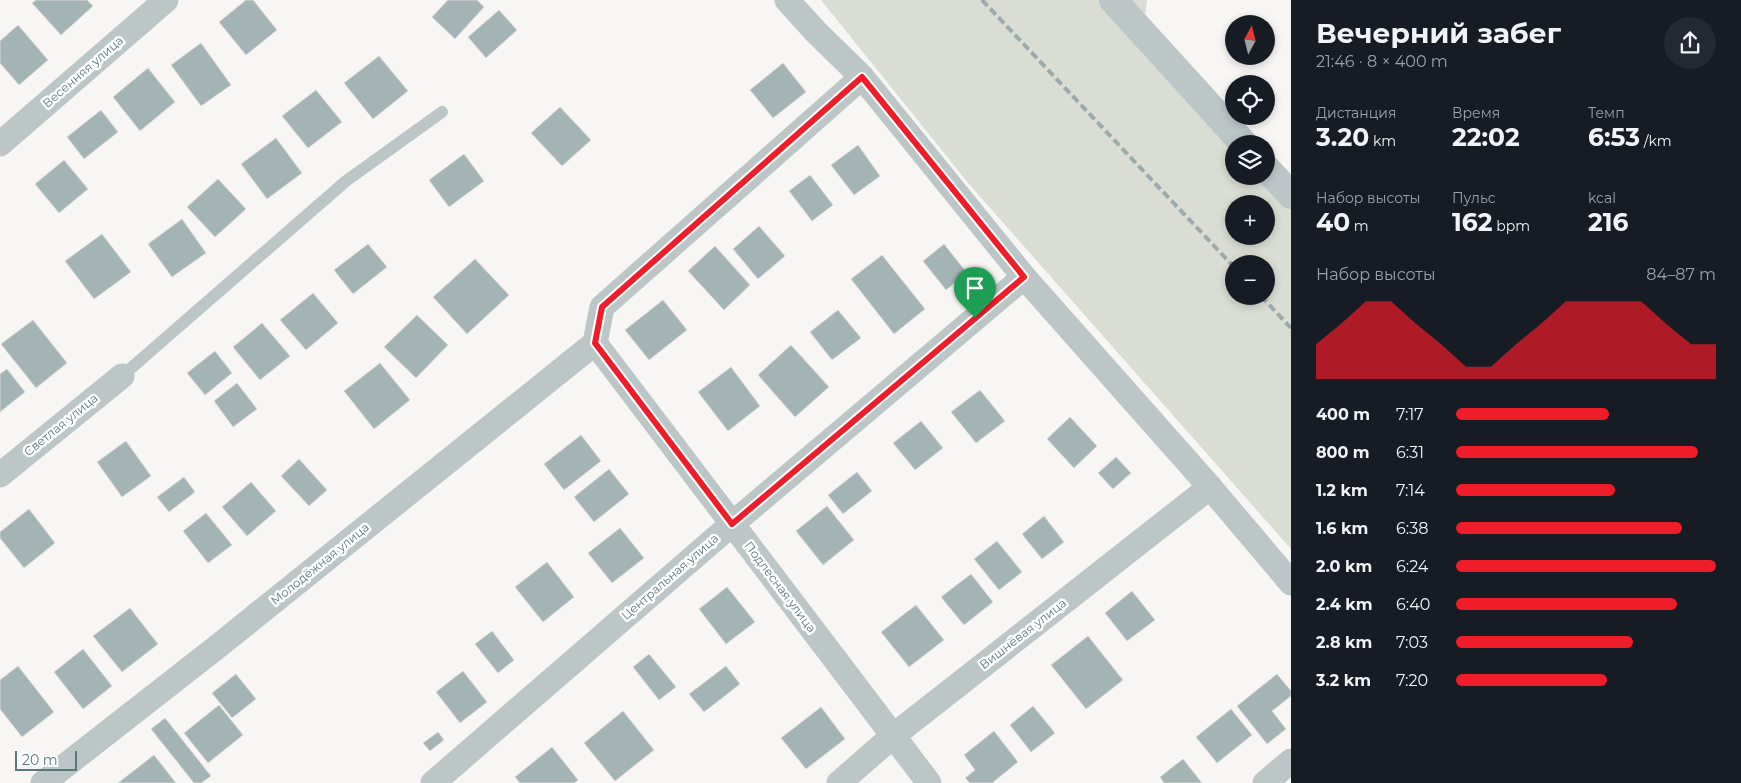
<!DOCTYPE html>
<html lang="ru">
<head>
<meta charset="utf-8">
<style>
  :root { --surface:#171b24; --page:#242831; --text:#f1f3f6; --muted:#9ea1a6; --accent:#ef1c29 }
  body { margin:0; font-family:Montserrat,sans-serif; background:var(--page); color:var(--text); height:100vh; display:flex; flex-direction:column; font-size:19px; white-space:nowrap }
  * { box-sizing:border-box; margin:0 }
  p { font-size:16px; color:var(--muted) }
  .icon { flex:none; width:28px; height:28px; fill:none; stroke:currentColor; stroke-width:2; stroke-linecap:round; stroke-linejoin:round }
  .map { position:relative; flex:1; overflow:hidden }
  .details { display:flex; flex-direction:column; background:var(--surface); width:450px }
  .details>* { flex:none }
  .needle { width:32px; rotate:7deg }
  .fabs { position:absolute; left:1225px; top:15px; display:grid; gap:10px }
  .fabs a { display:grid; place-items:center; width:50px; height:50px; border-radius:50%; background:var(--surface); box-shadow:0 2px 8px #0003; font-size:25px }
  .scale { position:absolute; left:15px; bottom:12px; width:62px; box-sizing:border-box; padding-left:5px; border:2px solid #5c777b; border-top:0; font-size:14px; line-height:18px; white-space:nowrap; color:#5c777b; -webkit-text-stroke:4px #fff; paint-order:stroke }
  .pin { position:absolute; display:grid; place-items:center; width:42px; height:42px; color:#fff; margin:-51px -21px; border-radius:50% 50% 50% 0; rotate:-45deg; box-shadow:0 0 5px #0007 }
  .pin .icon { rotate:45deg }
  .round { display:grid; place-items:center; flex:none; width:52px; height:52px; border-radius:26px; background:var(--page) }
  .head { display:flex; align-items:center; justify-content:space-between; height:85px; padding:0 25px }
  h1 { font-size:28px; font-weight:700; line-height:38px }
  .figures { display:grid; grid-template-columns:repeat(3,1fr); gap:8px; height:85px; padding:5px 25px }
  .figures div { display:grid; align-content:center }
  .figures b { font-size:25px; font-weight:700 }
  .figures small { font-size:14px; font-weight:400 }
  .figures p { font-size:14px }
  .chart { height:140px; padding:10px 25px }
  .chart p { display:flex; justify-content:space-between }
  .chart svg { width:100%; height:90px; margin-top:5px; fill:var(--accent); opacity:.7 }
  ul { padding:0 25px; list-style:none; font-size:16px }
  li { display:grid; grid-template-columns:80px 60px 1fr; align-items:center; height:38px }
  li i { height:12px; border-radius:6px; background:var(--accent) }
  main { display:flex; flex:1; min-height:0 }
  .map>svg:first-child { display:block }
  .green { fill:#d9ddd3; fill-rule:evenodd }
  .building { fill:#a4b3b4; stroke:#d9d8d6 }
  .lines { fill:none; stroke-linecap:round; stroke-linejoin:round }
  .service { stroke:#bdc6c7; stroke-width:12 }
  .minor { stroke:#bdc6c7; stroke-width:25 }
  .tertiary { stroke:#bdc6c7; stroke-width:28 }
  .rail { stroke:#9daaac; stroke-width:4; stroke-dasharray:8 4; stroke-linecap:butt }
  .route-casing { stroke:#fff; stroke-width:10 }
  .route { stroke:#ef1c29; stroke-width:6 }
  .labels { text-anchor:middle; stroke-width:5; stroke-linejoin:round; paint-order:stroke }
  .street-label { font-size:12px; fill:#5c777b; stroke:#fff }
</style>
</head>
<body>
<main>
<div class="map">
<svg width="1291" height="783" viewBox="0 0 1291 783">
  <rect width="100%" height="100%" fill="#f7f6f4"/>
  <!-- green -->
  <path class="green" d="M821 0H1147L1141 52 1234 149V176H1260L1291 209V549L969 184ZM1234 204H1266V236H1234ZM1234 264H1266V296H1234Z"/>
  <!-- building -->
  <g class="building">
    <polygon points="36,0 87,0 93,6 61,35 32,3"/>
    <polygon points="246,0 253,0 277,30 246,55 219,22"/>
    <polygon points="448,0 477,0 484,7 455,39 432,17"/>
    <polygon points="499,10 517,30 486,58 468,37"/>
    <polygon points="18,25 48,60 19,85 0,63 0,41"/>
    <polygon points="201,43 231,85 201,106 171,65"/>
    <polygon points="379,56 408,91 373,119 344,83"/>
    <polygon points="783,63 806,92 773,118 750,90"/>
    <polygon points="148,68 175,102 140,131 113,97"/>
    <polygon points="316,90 342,122 308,148 282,116"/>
    <polygon points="560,107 591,140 562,166 531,133"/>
    <polygon points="101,110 118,132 84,159 67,137"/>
    <polygon points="276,138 302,173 267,199 241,164"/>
    <polygon points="858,145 880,176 854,195 831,165"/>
    <polygon points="464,154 484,181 449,207 429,180"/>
    <polygon points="64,160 88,189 59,213 35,184"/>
    <polygon points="810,175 833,205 812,221 789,191"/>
    <polygon points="218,179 246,209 215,237 187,207"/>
    <polygon points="182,219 206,253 172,277 148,244"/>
    <polygon points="759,226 785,256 758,279 733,249"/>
    <polygon points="102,234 131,272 94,299 65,261"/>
    <polygon points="368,244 387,267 353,294 334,270"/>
    <polygon points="944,244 967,273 946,290 923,261"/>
    <polygon points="715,246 750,285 724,310 688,271"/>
    <polygon points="882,255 925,309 894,334 851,279"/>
    <polygon points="475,259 509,295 467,334 433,297"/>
    <polygon points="313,293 338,323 306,350 280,320"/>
    <polygon points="663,300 687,330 649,360 625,330"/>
    <polygon points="838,310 861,338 832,360 810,332"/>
    <polygon points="417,315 448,345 416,378 384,347"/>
    <polygon points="33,320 67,363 36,388 1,344"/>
    <polygon points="262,323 290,356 260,380 233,347"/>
    <polygon points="791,345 829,387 795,417 758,375"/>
    <polygon points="215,351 232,373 205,395 187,373"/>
    <polygon points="380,363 410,400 374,429 344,391"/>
    <polygon points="731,367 760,406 728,431 698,392"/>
    <polygon points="7,369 25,392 0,412 0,374"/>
    <polygon points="237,383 257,409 233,427 214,401"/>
    <polygon points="980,390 1005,421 976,443 951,412"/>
    <polygon points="1070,417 1097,446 1074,468 1047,439"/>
    <polygon points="921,421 943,448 915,470 893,443"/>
    <polygon points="581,435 601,461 564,490 544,464"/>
    <polygon points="126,441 151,476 122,497 97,462"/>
    <polygon points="1116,457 1131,473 1113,489 1098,473"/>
    <polygon points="299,459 327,490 309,506 281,476"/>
    <polygon points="609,469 629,494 594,522 574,497"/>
    <polygon points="857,472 872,491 843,514 828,495"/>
    <polygon points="184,477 195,492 169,512 157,497"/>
    <polygon points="251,482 276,511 247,536 222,507"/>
    <polygon points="827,506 854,540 823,565 796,531"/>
    <polygon points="29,509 55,543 24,568 0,538 0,532"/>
    <polygon points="206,513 232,545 208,563 183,531"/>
    <polygon points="1044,516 1064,542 1042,559 1022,534"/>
    <polygon points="620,528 644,558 612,583 588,553"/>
    <polygon points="997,541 1022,572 999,590 974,559"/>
    <polygon points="547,562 574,597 543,622 515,587"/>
    <polygon points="971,574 993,602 964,625 941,597"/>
    <polygon points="727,587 755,622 726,644 699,609"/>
    <polygon points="1132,591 1155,620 1127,641 1105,613"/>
    <polygon points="916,605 944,640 909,667 881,632"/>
    <polygon points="130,608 158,644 122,672 93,636"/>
    <polygon points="492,631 514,660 498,673 475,644"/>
    <polygon points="1088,636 1123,680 1086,709 1051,665"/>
    <polygon points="83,649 112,686 83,709 54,672"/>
    <polygon points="649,654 676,687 659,700 633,667"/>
    <polygon points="18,666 54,712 22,737 0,709 0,680"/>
    <polygon points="726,666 740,684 704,712 689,694"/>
    <polygon points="463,671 487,702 460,723 436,692"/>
    <polygon points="236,674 256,699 232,718 212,693"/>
    <polygon points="1277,674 1291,691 1291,696 1272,711 1286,729 1267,744 1237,706"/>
    <polygon points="219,705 243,735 208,763 184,733"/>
    <polygon points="1033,706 1055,733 1031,752 1010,725"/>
    <polygon points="821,707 845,739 806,769 781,738"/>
    <polygon points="1231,709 1252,735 1217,763 1196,737"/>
    <polygon points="623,711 654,750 615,781 584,743"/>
    <polygon points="165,718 211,776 201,783 194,783 151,729"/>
    <polygon points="994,731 1018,762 992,783 970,783 965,778 975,770 964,755"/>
    <polygon points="438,732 444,740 430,751 423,743"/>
    <polygon points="552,747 578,780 574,783 520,783 515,777"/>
    <polygon points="154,755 176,783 118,783"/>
    <polygon points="1183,759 1202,783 1164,783 1160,777"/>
  </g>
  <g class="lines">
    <!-- service -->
    <polyline class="service" points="122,376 346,181 442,112"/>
    <!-- minor -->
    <g class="minor">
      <polyline points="787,0 816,32 862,77 1024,277 1210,487 1291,583"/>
      <polyline points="0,144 166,0"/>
      <polyline points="595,343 929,783"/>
      <polyline points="595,343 602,307 862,77"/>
      <polyline points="0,475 122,376"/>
      <polyline points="43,783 217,647 595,343"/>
      <polyline points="433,783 732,524 1024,277"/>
      <polyline points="839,783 893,736 1210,487"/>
      <polyline points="1265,783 1291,761"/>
    </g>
    <!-- tertiary -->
    <g class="tertiary">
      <polyline points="1113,0 1244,144"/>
      <polyline points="1266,168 1291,195"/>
    </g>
    <!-- rail -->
    <g class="rail">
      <polyline points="982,0 1234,267"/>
      <polyline points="1261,296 1291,328"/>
    </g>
  </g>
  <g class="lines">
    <!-- route casing -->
    <g class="route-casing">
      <polygon id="route" points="862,77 1024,277 732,524 595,343 602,307"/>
    </g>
    <!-- route -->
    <use href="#route" class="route"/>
  </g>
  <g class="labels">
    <!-- street labels -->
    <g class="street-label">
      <text transform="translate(83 72) rotate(-41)" y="4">Весенняя улица</text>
      <text transform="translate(61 425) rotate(-39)" y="4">Светлая улица</text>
      <text transform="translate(320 564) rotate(-39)" y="4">Молодёжная улица</text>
      <text transform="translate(670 577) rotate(-41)" y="4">Центральная улица</text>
      <text transform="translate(780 587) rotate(53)" y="4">Подлесная улица</text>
      <text transform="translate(1023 634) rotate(-38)" y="4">Вишнёвая улица</text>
    </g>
  </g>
</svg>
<div class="fabs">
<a><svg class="needle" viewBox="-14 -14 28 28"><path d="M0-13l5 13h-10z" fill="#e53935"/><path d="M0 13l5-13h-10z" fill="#9ea1a6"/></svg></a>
<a><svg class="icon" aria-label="locate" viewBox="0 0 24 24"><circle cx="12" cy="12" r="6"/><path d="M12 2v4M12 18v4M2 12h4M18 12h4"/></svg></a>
<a><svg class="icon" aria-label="layers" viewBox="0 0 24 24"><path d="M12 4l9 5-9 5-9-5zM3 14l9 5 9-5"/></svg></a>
<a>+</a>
<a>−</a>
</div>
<div class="scale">20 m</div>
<div class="pin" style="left:975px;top:318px;background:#1e9e55"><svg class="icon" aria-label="arrive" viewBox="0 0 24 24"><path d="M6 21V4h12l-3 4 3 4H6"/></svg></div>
</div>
<section class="details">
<div class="head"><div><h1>Вечерний забег</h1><p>21:46 · 8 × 400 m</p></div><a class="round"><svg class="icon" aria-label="share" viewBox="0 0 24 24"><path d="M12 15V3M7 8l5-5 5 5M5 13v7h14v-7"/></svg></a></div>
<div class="figures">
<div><p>Дистанция</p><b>3.20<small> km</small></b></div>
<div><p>Время</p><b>22:02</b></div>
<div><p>Темп</p><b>6:53<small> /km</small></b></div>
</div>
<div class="figures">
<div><p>Набор высоты</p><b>40<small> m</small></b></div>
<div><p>Пульс</p><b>162<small> bpm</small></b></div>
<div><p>kcal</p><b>216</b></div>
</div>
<div class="chart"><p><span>Набор высоты</span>84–87 m</p>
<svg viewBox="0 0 160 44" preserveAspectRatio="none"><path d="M0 44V27L10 17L20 6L30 6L40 17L50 27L60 38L70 38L80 27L90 17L100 6L110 6L120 6L130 6L140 17L150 27L160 27V44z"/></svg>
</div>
<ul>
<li><b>400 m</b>7:17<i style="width:59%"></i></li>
<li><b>800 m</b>6:31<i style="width:93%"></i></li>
<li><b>1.2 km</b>7:14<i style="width:61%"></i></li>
<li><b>1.6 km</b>6:38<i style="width:87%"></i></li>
<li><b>2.0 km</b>6:24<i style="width:100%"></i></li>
<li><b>2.4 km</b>6:40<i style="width:85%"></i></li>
<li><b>2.8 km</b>7:03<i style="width:68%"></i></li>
<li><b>3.2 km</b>7:20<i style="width:58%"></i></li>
</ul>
</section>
</main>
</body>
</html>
